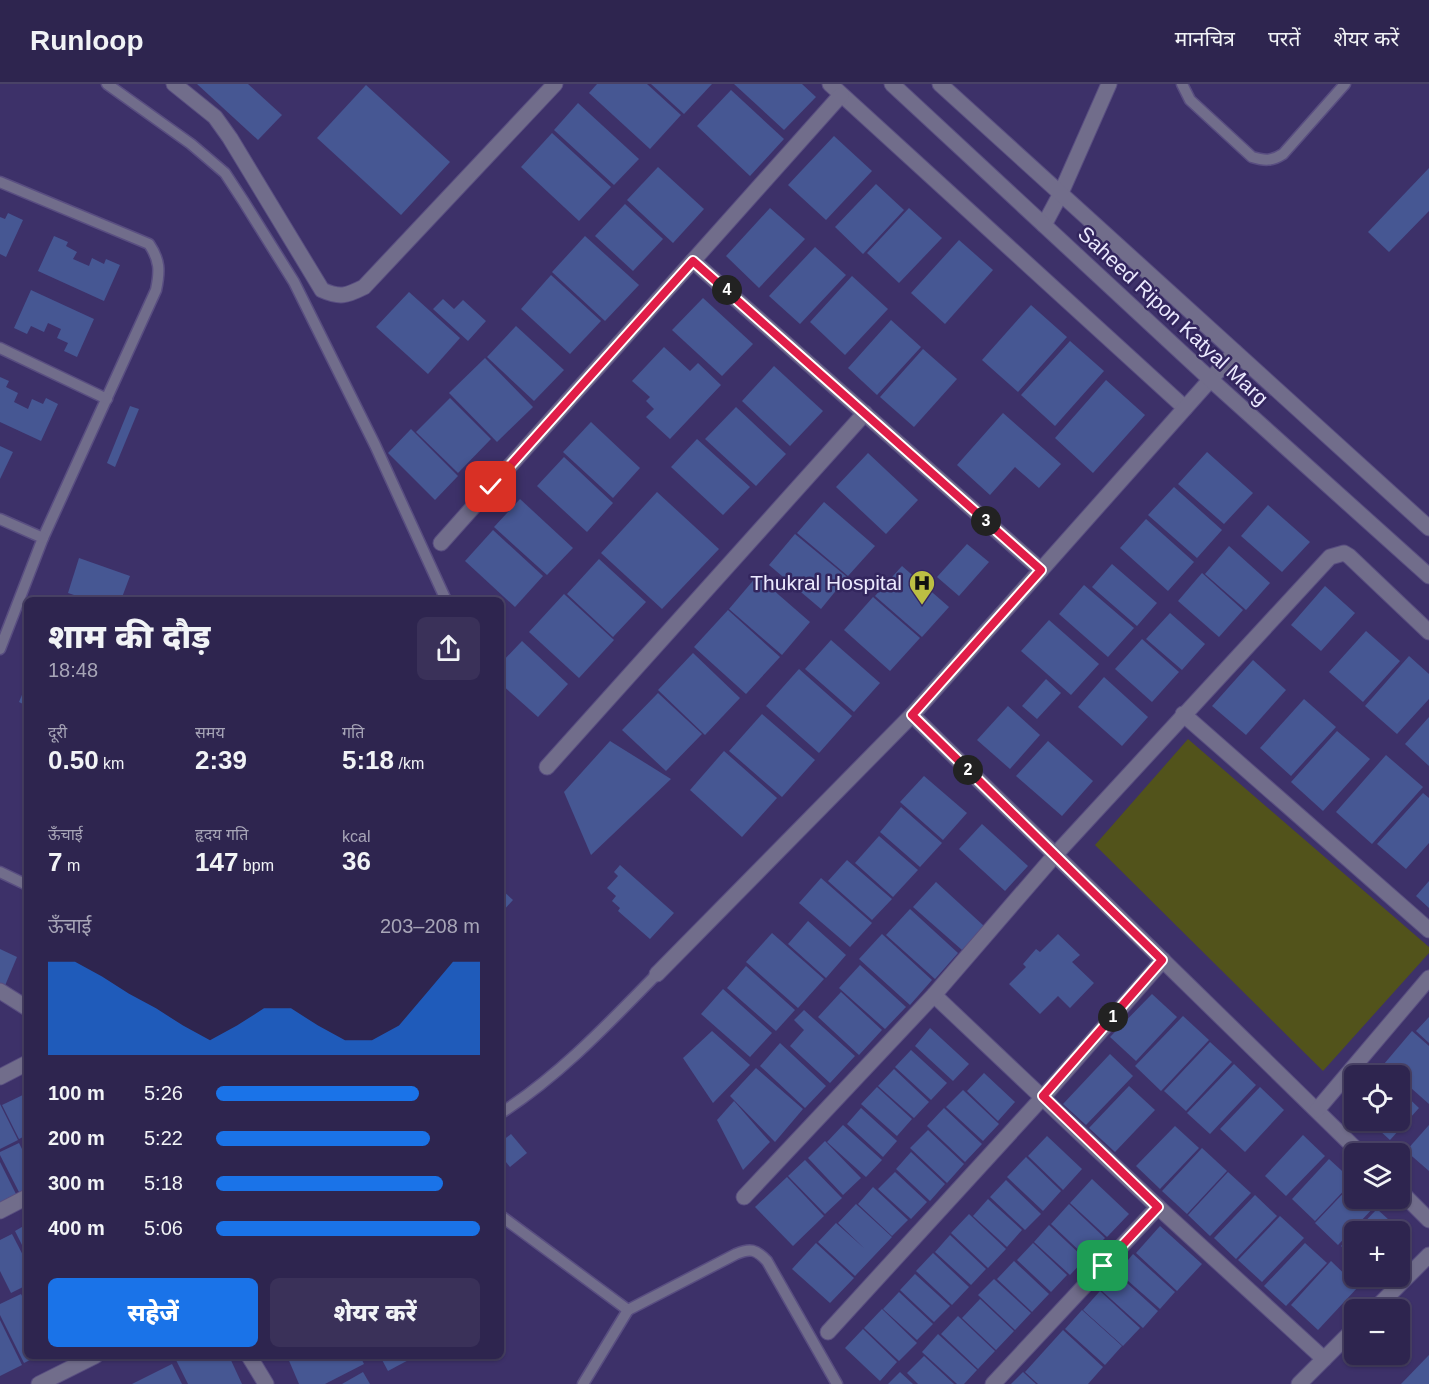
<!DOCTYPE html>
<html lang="hi">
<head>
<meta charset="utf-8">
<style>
  :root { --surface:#2e254f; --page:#3a3159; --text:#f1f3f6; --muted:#a7a5b7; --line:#494266; --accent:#1a73e8 }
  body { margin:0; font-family:Helvetica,"Noto Sans Devanagari",sans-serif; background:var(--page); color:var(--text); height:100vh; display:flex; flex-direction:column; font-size:22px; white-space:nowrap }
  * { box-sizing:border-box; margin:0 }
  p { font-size:20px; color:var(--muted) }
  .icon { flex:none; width:33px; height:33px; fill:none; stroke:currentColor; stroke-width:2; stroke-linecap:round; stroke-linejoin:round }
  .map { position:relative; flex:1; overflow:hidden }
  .drawer { position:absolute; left:24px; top:513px; width:480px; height:762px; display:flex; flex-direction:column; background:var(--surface); border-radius:9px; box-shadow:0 2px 4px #0004,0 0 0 2px var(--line) }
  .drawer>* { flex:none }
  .controls { position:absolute; left:1344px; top:981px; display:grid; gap:12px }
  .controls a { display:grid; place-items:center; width:66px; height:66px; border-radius:9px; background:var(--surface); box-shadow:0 2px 4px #0004,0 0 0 2px var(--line); font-size:30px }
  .pin { position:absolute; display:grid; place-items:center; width:51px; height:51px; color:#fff; margin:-26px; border-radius:12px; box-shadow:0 3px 9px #0006 }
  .km { position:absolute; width:30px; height:30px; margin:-15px; border-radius:50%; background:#222; color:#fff; font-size:16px; line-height:30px; text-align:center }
  .round { display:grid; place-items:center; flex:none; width:63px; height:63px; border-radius:9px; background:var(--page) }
  .headline { display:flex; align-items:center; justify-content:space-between; height:102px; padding:0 24px }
  h1 { font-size:33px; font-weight:800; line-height:45px }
  .metrics { display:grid; grid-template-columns:repeat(3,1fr); gap:9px; height:102px; padding:6px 24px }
  .metrics div { display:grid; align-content:center }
  .metrics b { font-size:26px; font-weight:800 }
  .metrics small { font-size:16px; font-weight:400 }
  .metrics p { font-size:16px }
  .chart { height:168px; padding:12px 24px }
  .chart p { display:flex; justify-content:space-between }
  .chart svg { width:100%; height:108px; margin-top:6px; fill:var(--accent); opacity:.7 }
  .cta { display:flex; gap:12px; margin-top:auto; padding:12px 24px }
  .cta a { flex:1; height:69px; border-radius:9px; background:var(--accent); color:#fff; font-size:24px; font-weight:800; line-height:69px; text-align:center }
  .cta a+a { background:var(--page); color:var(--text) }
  ul { padding:0 24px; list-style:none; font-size:20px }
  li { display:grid; grid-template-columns:96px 72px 1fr; align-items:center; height:45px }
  li i { height:15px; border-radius:8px; background:var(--accent) }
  header { display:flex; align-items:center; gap:36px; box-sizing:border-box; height:84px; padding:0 30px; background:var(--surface); border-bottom:2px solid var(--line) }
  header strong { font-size:28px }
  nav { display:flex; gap:33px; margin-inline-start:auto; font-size:21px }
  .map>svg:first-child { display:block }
  .green { fill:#52531b }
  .building { fill:#465793 }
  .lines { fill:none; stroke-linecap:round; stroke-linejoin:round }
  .service-casing { stroke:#594e81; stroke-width:13 }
  .minor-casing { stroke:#594e81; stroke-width:17 }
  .tertiary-casing { stroke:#594e81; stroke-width:17 }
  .service { stroke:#716d8b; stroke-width:10 }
  .minor { stroke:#716d8b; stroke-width:15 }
  .tertiary { stroke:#716d8b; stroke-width:15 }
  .route-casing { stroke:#fff; stroke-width:12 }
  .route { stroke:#e11d48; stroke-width:8 }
  .labels { text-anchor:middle; stroke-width:5; stroke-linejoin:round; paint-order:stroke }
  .street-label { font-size:21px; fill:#ebe9fe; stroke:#33265e }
  .poi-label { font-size:21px; fill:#ebe9fe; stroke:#33265e; text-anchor:end }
</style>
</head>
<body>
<header>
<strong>Runloop</strong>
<nav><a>मानचित्र</a><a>परतें</a><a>शेयर करें</a></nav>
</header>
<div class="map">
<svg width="1429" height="1300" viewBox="0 0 1429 1300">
  <rect width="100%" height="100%" fill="#3d3169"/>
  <!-- green -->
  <polygon class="green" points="1188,655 1429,863 1429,869 1323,987 1095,761"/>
  <!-- building -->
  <g class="building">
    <polygon points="197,0 248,0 282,31 258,56"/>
    <polygon points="597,0 647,0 681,31 650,65 589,9"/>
    <polygon points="651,0 712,0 684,30"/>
    <polygon points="734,0 802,0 816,13 784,46"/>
    <polygon points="366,1 450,78 401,131 317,54"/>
    <polygon points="731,6 784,55 750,92 697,42"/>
    <polygon points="578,19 639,75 614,101 554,46"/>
    <polygon points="552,49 611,103 579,137 521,83"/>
    <polygon points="834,52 872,87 826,136 788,101"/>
    <polygon points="658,83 704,125 673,159 627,116"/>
    <polygon points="1429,84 1429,127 1389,168 1368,148"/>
    <polygon points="876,100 904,126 863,170 835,143"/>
    <polygon points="625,120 663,155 633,187 595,152"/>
    <polygon points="770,124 805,155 759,204 726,172"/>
    <polygon points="909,124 942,154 899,199 867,169"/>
    <polygon points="8,129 23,136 6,173 0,170 0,133 5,135"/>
    <polygon points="54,152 68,158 66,162 77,168 73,175 89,182 92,174 104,180 106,175 120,181 104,217 38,187"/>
    <polygon points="585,152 639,201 605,237 552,188"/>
    <polygon points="959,156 993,186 945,240 911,209"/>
    <polygon points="815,163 846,191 800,240 769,212"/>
    <polygon points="551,191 601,237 570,270 521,225"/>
    <polygon points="852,192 888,225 845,271 810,238"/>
    <polygon points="31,206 94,235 77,273 64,267 68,259 57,254 61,245 48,239 44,248 31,242 27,250 14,244"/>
    <polygon points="409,208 460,254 428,290 376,243"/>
    <polygon points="703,214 753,260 722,292 672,246"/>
    <polygon points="443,215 454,225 463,216 486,237 468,257 433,225"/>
    <polygon points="1031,221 1067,253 1018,308 982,276"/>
    <polygon points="891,236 921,263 877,311 848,284"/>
    <polygon points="516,242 564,286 534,317 487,273"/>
    <polygon points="1070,257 1104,287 1055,342 1021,311"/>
    <polygon points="664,263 690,287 698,279 721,301 670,355 646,333 654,325 646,317 650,313 632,297"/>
    <polygon points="923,265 957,295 914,343 880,313"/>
    <polygon points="485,274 533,323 497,358 449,309"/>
    <polygon points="774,282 823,327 790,362 742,317"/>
    <polygon points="0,293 9,297 6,303 18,309 14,318 28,325 32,315 43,320 46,314 58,320 41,357 0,338"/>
    <polygon points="1106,296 1145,331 1093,389 1055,354"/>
    <polygon points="450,314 491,355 458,389 416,348"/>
    <polygon points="130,322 139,325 115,383 107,379"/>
    <polygon points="736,323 786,370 756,402 705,355"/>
    <polygon points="1003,329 1061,380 1039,404 1015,383 990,411 957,381"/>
    <polygon points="591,338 640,384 613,414 563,368"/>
    <polygon points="411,345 458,392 435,416 388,369"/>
    <polygon points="697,355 750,403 723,431 671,383"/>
    <polygon points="0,362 13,368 0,395"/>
    <polygon points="1207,368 1253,409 1224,440 1178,400"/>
    <polygon points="868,369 918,416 886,450 836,403"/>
    <polygon points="564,373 613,419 587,448 537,402"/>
    <polygon points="1174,403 1222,446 1197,474 1148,431"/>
    <polygon points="657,408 719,465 662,525 601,469"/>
    <polygon points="520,415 573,464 547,491 494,443"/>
    <polygon points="824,418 875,462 848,492 797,449"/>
    <polygon points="1268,421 1310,458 1282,488 1241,452"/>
    <polygon points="1146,435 1194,478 1168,507 1120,464"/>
    <polygon points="493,446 543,492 515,523 465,477"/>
    <polygon points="795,450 847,493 821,525 769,481"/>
    <polygon points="967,460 989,478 959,512 937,493"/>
    <polygon points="1229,462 1270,499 1246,526 1205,490"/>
    <polygon points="79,474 130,492 121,516 89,516 68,509"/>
    <polygon points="599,475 646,518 613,553 567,510"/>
    <polygon points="1112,480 1157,519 1137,542 1092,503"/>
    <polygon points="902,482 949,523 922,553 875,512"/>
    <polygon points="1202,489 1243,526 1219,553 1178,517"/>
    <polygon points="757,492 810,538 782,571 729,525"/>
    <polygon points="1084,501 1134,544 1108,573 1059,530"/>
    <polygon points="1325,502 1355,529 1321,567 1291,541"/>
    <polygon points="564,510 614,556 579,594 529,548"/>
    <polygon points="873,513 920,554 890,587 844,546"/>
    <polygon points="728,526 780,573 746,610 694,563"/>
    <polygon points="1170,529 1205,560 1182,586 1146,555"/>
    <polygon points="1049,536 1099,580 1071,611 1021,567"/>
    <polygon points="1366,547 1400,577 1363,618 1329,588"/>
    <polygon points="1142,555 1179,588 1152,618 1115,585"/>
    <polygon points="831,556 880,599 854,628 805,585"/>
    <polygon points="522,557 568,600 538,633 501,600 501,579"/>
    <polygon points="693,569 740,614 705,651 658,606"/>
    <polygon points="1409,572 1429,590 1429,615 1397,650 1365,622"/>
    <polygon points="1253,576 1286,606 1246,651 1212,622"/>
    <polygon points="799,585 852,632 819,669 766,622"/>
    <polygon points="1104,593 1148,633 1122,662 1078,623"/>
    <polygon points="1046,595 1061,609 1037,635 1022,622"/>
    <polygon points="27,599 27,622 19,618"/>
    <polygon points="658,609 702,650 666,687 622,646"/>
    <polygon points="1304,615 1336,643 1291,692 1260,664"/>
    <polygon points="1008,622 1040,651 1010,685 977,656"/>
    <polygon points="762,630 815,676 782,713 729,667"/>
    <polygon points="1429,633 1429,682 1405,660"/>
    <polygon points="1337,647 1370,675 1323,727 1291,698"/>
    <polygon points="610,657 671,695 591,771 564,708"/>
    <polygon points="1048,657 1093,697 1062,732 1016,692"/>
    <polygon points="724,667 777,714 742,753 690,706"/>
    <polygon points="1386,671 1423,703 1372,760 1336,728"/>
    <polygon points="924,692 967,729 943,756 900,718"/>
    <polygon points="1423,709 1429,714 1429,759 1406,785 1377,760"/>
    <polygon points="901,723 942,759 920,783 880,748"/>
    <polygon points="982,740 1028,782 1005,807 959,765"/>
    <polygon points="879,752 918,786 893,813 855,779"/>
    <polygon points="847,776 892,815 872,836 828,797"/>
    <polygon points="620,781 674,829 650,855 618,827 620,824 612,817 616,812 607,804 618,792 614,788"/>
    <polygon points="821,794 872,839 850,863 799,819"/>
    <polygon points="1429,797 1429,824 1416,812"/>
    <polygon points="936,798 984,842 962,866 913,823"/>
    <polygon points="501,805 513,816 501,829"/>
    <polygon points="910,825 958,869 935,895 886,851"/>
    <polygon points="808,837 846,871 826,894 788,860"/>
    <polygon points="772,849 824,895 798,924 746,878"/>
    <polygon points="882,850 932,896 910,921 859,875"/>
    <polygon points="1058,850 1080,871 1072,878 1094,899 1070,924 1058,912 1040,930 1009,900 1026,883 1023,880 1036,865 1040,868"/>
    <polygon points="0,865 17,873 4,904 0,902"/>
    <polygon points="860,881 906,923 885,945 839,904"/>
    <polygon points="746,882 795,926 776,947 727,904"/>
    <polygon points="723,905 772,949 750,973 701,930"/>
    <polygon points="841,908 882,946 859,971 818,933"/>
    <polygon points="1152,910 1177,933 1136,977 1110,953"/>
    <polygon points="804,926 855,972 830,999 790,962 804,946 794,936"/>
    <polygon points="1183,932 1209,956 1161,1007 1135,982"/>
    <polygon points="1429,933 1429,959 1416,947"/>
    <polygon points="930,944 969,980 953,997 915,962"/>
    <polygon points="712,947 750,981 713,1019 683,974"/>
    <polygon points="1412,947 1429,962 1429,1020 1384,980"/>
    <polygon points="1210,958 1232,978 1186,1027 1164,1007"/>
    <polygon points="780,959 826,1002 805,1024 760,982"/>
    <polygon points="911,966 947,999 931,1016 895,983"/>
    <polygon points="1110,970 1133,992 1086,1041 1063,1020"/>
    <polygon points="1234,980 1256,1001 1210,1050 1187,1029"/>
    <polygon points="756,984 803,1025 775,1058 730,1012"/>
    <polygon points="894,985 929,1018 914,1034 878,1002"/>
    <polygon points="984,989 1015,1018 998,1037 967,1007"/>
    <polygon points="1129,1002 1155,1026 1115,1068 1089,1044"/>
    <polygon points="877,1003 912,1035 897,1052 861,1020"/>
    <polygon points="1260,1003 1284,1026 1245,1068 1220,1045"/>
    <polygon points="963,1006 999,1040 983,1057 946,1023"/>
    <polygon points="1400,1006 1419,1024 1390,1056 1368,1036 1400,1036"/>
    <polygon points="27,1009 27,1051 19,1055 2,1021"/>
    <polygon points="734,1017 770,1058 743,1086 717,1036"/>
    <polygon points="0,1020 18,1056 0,1065"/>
    <polygon points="861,1024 897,1057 883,1073 847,1040"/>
    <polygon points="944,1024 982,1060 965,1078 927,1042"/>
    <polygon points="843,1041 882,1076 866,1093 827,1058"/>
    <polygon points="1429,1041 1429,1087 1406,1067"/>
    <polygon points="1175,1042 1199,1064 1160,1105 1136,1082"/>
    <polygon points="928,1046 964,1080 947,1099 910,1064"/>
    <polygon points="511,1050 527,1069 510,1083 501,1072 501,1058"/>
    <polygon points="1303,1051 1325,1072 1286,1112 1265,1092"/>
    <polygon points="1047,1052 1082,1085 1063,1106 1028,1072"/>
    <polygon points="825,1057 861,1094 843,1111 808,1074"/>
    <polygon points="19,1059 27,1075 27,1107 20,1110 0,1071 0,1068"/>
    <polygon points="1202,1064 1227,1087 1187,1130 1162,1107"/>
    <polygon points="911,1068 945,1100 930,1117 896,1085"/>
    <polygon points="1026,1073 1061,1107 1043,1127 1007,1093"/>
    <polygon points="1329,1075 1353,1097 1315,1137 1292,1115"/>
    <polygon points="805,1076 842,1114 825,1130 788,1092"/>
    <polygon points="0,1078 17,1112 0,1120"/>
    <polygon points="895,1088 927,1118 911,1135 878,1105"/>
    <polygon points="1228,1088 1251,1109 1210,1152 1188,1131"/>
    <polygon points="787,1093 824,1132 793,1162 755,1123"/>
    <polygon points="1092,1095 1129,1130 1107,1153 1070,1119"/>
    <polygon points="1006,1096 1041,1130 1025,1146 990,1113"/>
    <polygon points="1353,1099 1354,1114 1371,1114 1377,1120 1338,1161 1315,1139"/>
    <polygon points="873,1103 908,1136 892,1152 858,1120"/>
    <polygon points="1255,1111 1277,1132 1236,1175 1214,1154"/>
    <polygon points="988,1115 1022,1146 1007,1163 973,1132"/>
    <polygon points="856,1120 892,1153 855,1192 818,1158 836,1139 865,1165 838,1139"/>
    <polygon points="1069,1120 1105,1154 1086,1173 1051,1140"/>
    <polygon points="1377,1125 1402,1148 1355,1148"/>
    <polygon points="969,1130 1006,1165 988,1184 951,1149"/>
    <polygon points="1280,1132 1304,1154 1262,1198 1238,1176"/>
    <polygon points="27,1140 27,1171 15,1147"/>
    <polygon points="1049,1141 1085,1175 1070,1191 1034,1158"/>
    <polygon points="1160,1142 1202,1180 1177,1207 1136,1169"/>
    <polygon points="1354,1148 1354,1175 1341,1162"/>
    <polygon points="12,1150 27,1179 27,1201 11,1209 0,1187 0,1156"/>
    <polygon points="950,1151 986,1185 971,1201 935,1168"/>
    <polygon points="816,1159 854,1194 830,1219 792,1185"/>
    <polygon points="1033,1159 1067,1191 1051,1208 1017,1176"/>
    <polygon points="1305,1159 1327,1179 1286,1222 1264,1202"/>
    <polygon points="933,1169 969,1203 952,1221 916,1187"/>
    <polygon points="1133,1170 1175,1208 1160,1225 1118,1188"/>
    <polygon points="1014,1177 1049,1210 1032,1228 997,1195"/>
    <polygon points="1331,1177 1358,1203 1318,1246 1291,1221"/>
    <polygon points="915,1190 950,1222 934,1238 900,1206"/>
    <polygon points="1117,1190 1158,1227 1143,1244 1102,1207"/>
    <polygon points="994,1195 1031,1229 1015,1246 978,1211"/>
    <polygon points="1100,1207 1140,1244 1123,1262 1083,1226"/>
    <polygon points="899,1208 933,1240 917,1256 883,1225"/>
    <polygon points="21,1210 27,1221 27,1272 38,1272 24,1279 0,1231 0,1220"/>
    <polygon points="980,1215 1014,1247 996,1266 962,1234"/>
    <polygon points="882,1225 917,1259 899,1277 864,1244"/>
    <polygon points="1082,1226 1122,1262 1105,1281 1065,1245"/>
    <polygon points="958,1232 995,1267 978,1285 941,1250"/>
    <polygon points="0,1236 22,1281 0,1292"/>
    <polygon points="863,1245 897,1278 880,1297 845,1264"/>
    <polygon points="1063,1246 1103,1283 1088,1300 1038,1300 1025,1288"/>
    <polygon points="938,1250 977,1286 964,1300 957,1300 922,1268"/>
    <polygon points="1429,1271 1429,1300 1401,1300"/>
    <polygon points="174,1272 229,1272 242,1300 188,1300"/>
    <polygon points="287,1272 360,1272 364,1280 325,1300 299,1300"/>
    <polygon points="380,1272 416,1272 388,1287"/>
    <polygon points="924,1272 954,1300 918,1300 907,1289"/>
    <polygon points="172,1280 182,1300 132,1300"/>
    <polygon points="363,1288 370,1300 342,1300"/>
    <polygon points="900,1288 913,1300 888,1300"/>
    <polygon points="1023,1288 1036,1300 1011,1300"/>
  </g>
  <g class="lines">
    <!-- service casing -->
    <g class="service-casing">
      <g id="service">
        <polyline points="107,0 191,60 225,89 244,118 294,198 375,361 446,516"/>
        <path d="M1182 0 1190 16 1252 73C1265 77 1272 77 1283 70L1345 0"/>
        <path d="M0 98 149 160C160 176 160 187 156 206L43 454 0 565"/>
        <polyline points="0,264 107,315"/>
        <polyline points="0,435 43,454"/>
        <polyline points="0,788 27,801"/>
        <path d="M501 1029C560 991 608 940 657 890"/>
        <path d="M501 1132 628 1226 736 1170C750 1164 756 1165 767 1177L837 1300"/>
        <polyline points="583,1300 628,1226"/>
      </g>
    </g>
    <!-- minor casing -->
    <g class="minor-casing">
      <g id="minor">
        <path d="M174 0 215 33 230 54 322 206C340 214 346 212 364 203L555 0"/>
        <polyline points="830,0 1185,324"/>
        <polyline points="1044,141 1060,111 1109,0"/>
        <polyline points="693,177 1041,486"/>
        <polyline points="441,459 841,11"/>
        <polyline points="1183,630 1429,846"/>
        <polyline points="912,631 1361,1070"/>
        <polyline points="547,683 865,329"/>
        <polyline points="657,890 912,631 1235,268"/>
        <polyline points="0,907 27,924"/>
        <polyline points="934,911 1158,1123 1324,1275"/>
        <polyline points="0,993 27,979"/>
        <polyline points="1317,1026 1429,894"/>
        <polyline points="1400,1107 1429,1136"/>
        <polyline points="744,1113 934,911 1055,771 1330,473 1344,469 1349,472 1429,548"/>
        <polyline points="0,1127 27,1113"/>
        <polyline points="1374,1226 1429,1171"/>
        <polyline points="828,1248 1043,1013 1163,876"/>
        <polyline points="249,1272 266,1300"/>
        <polyline points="39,1300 95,1272"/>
        <polyline points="993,1300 1158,1123"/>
        <polyline points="1299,1300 1354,1245"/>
      </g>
    </g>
    <!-- tertiary casing -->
    <g class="tertiary-casing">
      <g id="tertiary">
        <polyline points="892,0 1210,295 1429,492"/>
        <polyline points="940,0 1429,444"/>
      </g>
    </g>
    <!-- service -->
    <use href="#service" class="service"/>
    <!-- minor -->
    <use href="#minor" class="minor"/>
    <!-- tertiary -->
    <use href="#tertiary" class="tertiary"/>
  </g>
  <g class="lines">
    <!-- route casing -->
    <g class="route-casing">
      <polyline id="route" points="491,403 693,177 1041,486 912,631 1162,876 1043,1012 1158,1123 1103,1182"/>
    </g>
    <!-- route -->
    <use href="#route" class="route"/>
  </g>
  <!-- icons -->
  <defs>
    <g id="hospital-pin" transform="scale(1.35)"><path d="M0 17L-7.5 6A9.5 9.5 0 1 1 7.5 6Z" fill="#bcbf43" stroke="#33265e"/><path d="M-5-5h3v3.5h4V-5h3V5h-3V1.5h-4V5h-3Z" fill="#111"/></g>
  </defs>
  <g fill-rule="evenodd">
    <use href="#hospital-pin" x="922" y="499"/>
  </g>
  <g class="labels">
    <!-- street labels -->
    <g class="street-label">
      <text transform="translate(1173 232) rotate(43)" y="7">Saheed Ripon Katyal Marg</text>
    </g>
    <!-- poi labels -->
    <g class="poi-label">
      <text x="902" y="506">Thukral Hospital</text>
    </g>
  </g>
</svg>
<div class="controls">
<a><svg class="icon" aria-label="locate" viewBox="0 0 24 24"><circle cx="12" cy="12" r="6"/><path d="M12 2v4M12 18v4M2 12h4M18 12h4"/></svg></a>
<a><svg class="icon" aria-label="layers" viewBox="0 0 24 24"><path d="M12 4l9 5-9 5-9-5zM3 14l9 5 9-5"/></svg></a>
<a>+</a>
<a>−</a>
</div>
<div class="pin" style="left:1103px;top:1182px;background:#1e9e55"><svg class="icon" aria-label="arrive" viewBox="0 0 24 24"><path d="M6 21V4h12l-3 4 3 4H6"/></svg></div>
<div class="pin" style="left:491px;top:403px;background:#d93025"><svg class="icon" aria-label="check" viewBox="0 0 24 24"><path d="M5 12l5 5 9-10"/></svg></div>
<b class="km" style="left:1113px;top:933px">1</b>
<b class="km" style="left:968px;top:686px">2</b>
<b class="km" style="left:986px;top:437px">3</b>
<b class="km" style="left:727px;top:206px">4</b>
<section class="drawer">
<div class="headline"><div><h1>शाम की दौड़</h1><p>18:48</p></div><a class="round"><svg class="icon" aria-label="share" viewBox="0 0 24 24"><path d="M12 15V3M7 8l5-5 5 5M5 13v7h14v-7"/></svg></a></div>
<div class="metrics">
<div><p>दूरी</p><b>0.50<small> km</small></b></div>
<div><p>समय</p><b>2:39</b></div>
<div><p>गति</p><b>5:18<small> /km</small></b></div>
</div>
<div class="metrics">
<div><p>ऊँचाई</p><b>7<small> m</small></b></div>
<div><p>हृदय गति</p><b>147<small> bpm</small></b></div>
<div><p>kcal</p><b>36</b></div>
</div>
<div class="chart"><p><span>ऊँचाई</span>203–208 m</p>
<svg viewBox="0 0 160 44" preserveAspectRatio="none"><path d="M0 44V6L10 6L20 12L30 19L40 25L50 32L60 38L70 32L80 25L90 25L100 32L110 38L120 38L130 32L140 19L150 6L160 6V44z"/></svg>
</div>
<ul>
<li><b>100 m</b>5:26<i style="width:77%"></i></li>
<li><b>200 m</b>5:22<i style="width:81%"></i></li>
<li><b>300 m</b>5:18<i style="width:86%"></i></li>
<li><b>400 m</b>5:06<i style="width:100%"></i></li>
</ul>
<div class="cta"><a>सहेजें</a><a>शेयर करें</a></div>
</section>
</div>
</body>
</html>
